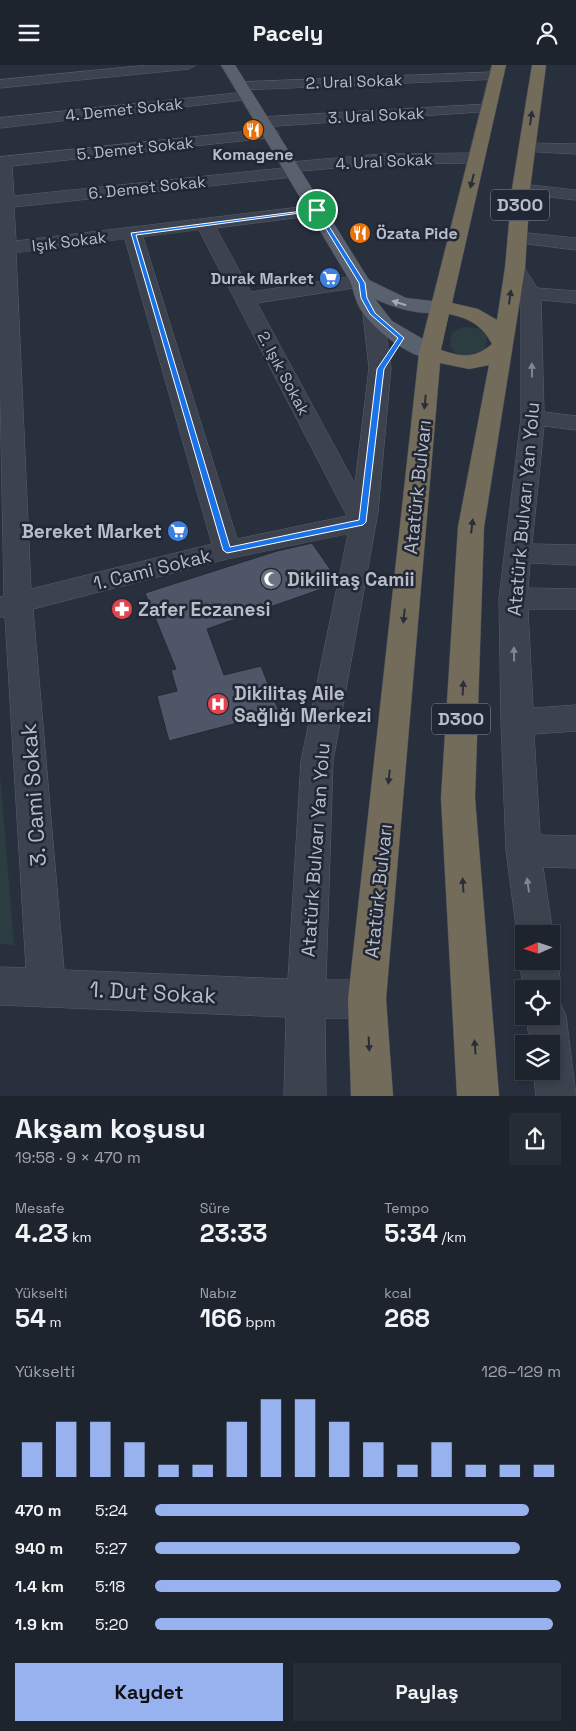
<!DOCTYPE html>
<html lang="tr">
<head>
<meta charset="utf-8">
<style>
  :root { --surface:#1e242e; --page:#262c36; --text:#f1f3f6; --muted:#a1a4aa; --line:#3c414a; --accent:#98b2ef }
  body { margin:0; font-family:"Space Grotesk",sans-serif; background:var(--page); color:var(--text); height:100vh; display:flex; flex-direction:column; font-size:19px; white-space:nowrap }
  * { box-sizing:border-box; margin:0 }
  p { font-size:16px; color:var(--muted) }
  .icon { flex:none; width:28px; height:28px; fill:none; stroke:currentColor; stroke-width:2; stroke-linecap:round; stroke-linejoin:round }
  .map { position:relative; height:1031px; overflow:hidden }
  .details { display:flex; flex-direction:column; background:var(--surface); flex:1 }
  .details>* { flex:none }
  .needle { width:32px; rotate:267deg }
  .controls { position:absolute; left:515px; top:860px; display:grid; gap:10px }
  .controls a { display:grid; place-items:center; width:45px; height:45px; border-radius:0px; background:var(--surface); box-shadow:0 2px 8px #0003,0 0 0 1px var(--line); font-size:25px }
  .pin { position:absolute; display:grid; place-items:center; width:42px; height:42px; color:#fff; margin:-21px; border:2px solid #fff; border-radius:50%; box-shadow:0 1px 5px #0007 }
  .round { display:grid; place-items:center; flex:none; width:52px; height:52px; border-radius:0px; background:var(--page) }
  .head { display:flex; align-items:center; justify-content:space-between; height:85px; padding:0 15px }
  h1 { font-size:28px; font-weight:600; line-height:38px }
  .figures { display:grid; grid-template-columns:repeat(3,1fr); gap:8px; height:85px; padding:5px 15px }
  .figures div { display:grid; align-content:center }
  .figures b { font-size:25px; font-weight:600 }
  .figures small { font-size:14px; font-weight:400 }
  .figures p { font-size:14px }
  .chart { height:140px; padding:10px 15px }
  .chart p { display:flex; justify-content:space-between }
  .chart svg { width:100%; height:90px; margin-top:5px; stroke:var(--accent); stroke-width:6 }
  .button { display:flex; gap:10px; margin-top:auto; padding:10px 15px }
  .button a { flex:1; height:58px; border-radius:0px; background:var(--accent); color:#111; font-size:20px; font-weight:600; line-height:58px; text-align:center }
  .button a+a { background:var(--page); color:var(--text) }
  ul { padding:0 15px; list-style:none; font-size:16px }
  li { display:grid; grid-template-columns:80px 60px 1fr; align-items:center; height:38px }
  li i { height:12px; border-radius:6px; background:var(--accent) }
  header { display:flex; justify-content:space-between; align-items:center; height:65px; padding:0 15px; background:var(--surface); font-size:22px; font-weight:600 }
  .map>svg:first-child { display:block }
  .green { fill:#2b3d40 }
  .building { fill:#4f5667; stroke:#232936 }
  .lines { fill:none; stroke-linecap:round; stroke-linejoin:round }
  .minor-casing { stroke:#5a606c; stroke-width:1 }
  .major-casing { stroke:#454b58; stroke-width:1 }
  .highway-casing { stroke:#474d59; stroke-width:1 }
  .minor { fill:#3c424e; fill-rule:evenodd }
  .major { fill:#5a616e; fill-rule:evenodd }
  .highway { fill:#746c5a; fill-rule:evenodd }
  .oneway { fill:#292e38 }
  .oneway2 { fill:#a5abb7 }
  .oneway3 { fill:#808692 }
  .route { fill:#1a73e8; stroke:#fff; fill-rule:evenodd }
  .labels { text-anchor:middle; stroke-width:5; stroke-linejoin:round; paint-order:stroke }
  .far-street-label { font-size:16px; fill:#b8bdc9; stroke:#212734 }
  .far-poi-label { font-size:16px; font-weight:bold; fill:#b8bdc9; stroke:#212734 }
  .shield { fill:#212734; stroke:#8b909c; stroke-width:1 }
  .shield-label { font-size:18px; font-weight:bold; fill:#b8bdc9 }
  .street-label { font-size:19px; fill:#b8bdc9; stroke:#212734 }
  .poi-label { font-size:19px; font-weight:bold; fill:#b8bdc9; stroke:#212734; text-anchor:start }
  .near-street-label { font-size:22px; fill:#b8bdc9; stroke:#212734 }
</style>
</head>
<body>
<header><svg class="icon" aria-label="menu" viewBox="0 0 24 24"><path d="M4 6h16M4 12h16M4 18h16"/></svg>Pacely<svg class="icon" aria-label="person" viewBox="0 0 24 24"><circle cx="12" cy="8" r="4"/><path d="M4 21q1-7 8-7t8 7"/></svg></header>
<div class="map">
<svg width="576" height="1031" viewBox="0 0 576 1031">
  <rect width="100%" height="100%" fill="#28303e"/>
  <!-- green -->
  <g class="green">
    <path d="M462 262 478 263 487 271 485 286C474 292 457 294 450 281L452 268Z"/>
    <polygon points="0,709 14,880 0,879"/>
  </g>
  <!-- building -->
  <polygon class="building" points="312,478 337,514 336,519 207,564 224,610 261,601 279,647 169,676 157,631 177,626 171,605 176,604 145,528 277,486"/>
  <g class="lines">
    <!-- minor casing -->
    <g class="minor-casing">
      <g id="minor">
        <polygon points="148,0 196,0 189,4 0,23 0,15"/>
        <polygon points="496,7 503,11 501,14 241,25 234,21 241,17"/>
        <polygon points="247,27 252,28 254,31 252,34 0,63 0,53"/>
        <polygon points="488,39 493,40 495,43 493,46 263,62 255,57 263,52"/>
        <path d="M271 64 277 66 279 69 277 72 12 101 14 131 283 103 285 99 291 97 382 89 477 88 485 93 477 98 382 99 301 106 299 111 293 112 14 142 16 176 317 140 323 141 326 145 323 149 317 150 216 163 251 227 360 210 367 212 370 216 367 220 360 222 257 238 355 419 369 303 363 249 366 245 373 243 380 245 383 249 391 303 378 447 333 696 326 915H367L381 920 386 934 381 948 367 953H325L326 1031H284L286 952 0 940V902L26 903 5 552H0V532L4 531 0 323V92ZM199 165 347 451 237 474 143 172ZM125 174 212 479 31 524 16 188ZM348 469 301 696 288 914 64 905 33 544 227 494Z"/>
        <polygon points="527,78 576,79 576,89 521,86 519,83"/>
        <polygon points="521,119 576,125 576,135 515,128 512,124 515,120"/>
        <polygon points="518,167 576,173 576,185 512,177 509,173 512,169"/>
        <polygon points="515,197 522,199 537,223 576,226 576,238 541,235 544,347 576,351 576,365 544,361 532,479 576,480 576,500 530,498 528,523 576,524 576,544 528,544 533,643 576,640 576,666 534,669 540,770 576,771 576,803 543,802 553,869 551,874 551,869 524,869 524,883 517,869 506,785 501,657 499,533 521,353 521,228 505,203 508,199"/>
        <path d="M551 883C559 900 564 918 556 936L560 937 566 951 576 1031H536L533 1006H551V979H530L526 951H551V924H524V926L519 896 524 885V896H551Z"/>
      </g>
    </g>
    <!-- major casing -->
    <g class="major-casing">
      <path id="major" d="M221 0H235L369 215 406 233 448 238 451 242 448 246C424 252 397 244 375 234L392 256 438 283 441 288 438 293C414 298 373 264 361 245 355 236 354 226 350 216Z"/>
    </g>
    <!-- highway casing -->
    <g class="highway-casing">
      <path id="highway" d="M492 0H506L452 238 478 244 497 255 505 203 512 124 532 0H546L530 124 525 203 484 462 475 733 499 1031H457L441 733 458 462 489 300 469 304 440 298 386 934 393 1031H351L348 934 419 288ZM449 249C469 253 483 261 492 279 475 294 461 292 441 285Z"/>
    </g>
    <!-- minor -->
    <use href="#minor" class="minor"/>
    <!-- major -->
    <use href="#major" class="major"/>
    <!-- highway -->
    <use href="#highway" class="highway"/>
  </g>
  <!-- one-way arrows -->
  <defs><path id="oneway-solid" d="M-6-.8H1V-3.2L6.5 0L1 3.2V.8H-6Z" transform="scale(1.25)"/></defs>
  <g class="oneway">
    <use href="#oneway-solid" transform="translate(531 53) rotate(-82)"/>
    <use href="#oneway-solid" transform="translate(472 116) rotate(104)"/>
    <use href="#oneway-solid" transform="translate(510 232) rotate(-82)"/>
    <use href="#oneway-solid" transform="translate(425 337) rotate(96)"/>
    <use href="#oneway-solid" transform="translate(472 461) rotate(-83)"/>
    <use href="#oneway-solid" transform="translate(404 551) rotate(96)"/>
    <use href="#oneway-solid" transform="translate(463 623) rotate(-87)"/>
    <use href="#oneway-solid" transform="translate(389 712) rotate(96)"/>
    <use href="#oneway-solid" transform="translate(463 820) rotate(-94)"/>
    <use href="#oneway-solid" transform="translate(369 979) rotate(87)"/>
    <use href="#oneway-solid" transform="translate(475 982) rotate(-94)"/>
  </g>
  <use class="oneway2" href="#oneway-solid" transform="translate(399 238) rotate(-163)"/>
  <g class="oneway3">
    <use href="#oneway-solid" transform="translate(532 305) rotate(-91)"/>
    <use href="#oneway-solid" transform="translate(514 589) rotate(-91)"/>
    <use href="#oneway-solid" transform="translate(528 820) rotate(-98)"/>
  </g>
  <!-- route -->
  <path class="route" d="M318 144 365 218 367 233 375 248 404 273 384 304 366 457 363 460 227 488 223 485 131 168ZM315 146 359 218 361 233 370 249 398 273 377 304 359 455 230 482 136 170Z"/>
  <!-- icons -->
  <defs>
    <g id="restaurant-disc" transform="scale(1.125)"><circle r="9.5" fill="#e8710a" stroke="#212734"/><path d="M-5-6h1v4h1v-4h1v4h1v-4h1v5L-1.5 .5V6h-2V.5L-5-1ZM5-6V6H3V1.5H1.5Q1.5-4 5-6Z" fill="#fff"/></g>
    <g id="supermarket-disc" transform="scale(1.125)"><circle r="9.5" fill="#3f7fe0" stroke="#212734"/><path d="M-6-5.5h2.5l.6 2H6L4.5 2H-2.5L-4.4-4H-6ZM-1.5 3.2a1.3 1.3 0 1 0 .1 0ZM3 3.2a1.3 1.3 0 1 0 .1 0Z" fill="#fff"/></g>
    <g id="mosque-disc" transform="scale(1.125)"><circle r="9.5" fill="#6b7280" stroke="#212734"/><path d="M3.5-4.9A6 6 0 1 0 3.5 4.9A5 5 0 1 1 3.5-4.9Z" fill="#fff"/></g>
    <g id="pharmacy-disc" transform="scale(1.125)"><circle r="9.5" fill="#e0444e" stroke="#212734"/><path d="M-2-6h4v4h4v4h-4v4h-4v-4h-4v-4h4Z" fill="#fff"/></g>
    <g id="hospital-disc" transform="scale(1.125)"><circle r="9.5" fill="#e0444e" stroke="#212734"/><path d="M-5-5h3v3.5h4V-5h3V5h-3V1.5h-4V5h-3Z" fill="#fff"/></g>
  </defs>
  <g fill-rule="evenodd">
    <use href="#restaurant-disc" x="253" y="65"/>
    <use href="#restaurant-disc" x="360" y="168"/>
    <use href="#supermarket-disc" x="330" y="213"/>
    <use href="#supermarket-disc" x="178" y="466"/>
    <use href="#mosque-disc" x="271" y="514"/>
    <use href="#pharmacy-disc" x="122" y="544"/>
    <use href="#hospital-disc" x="218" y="639"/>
  </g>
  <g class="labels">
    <!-- far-street labels -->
    <g class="far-street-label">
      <text transform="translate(354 16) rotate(-2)" y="6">2. Ural Sokak</text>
      <text transform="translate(124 44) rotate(-6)" y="6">4. Demet Sokak</text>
      <text transform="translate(376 50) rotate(-3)" y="6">3. Ural Sokak</text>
      <text transform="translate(135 83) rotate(-6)" y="6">5. Demet Sokak</text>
      <text transform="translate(384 96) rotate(-3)" y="6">4. Ural Sokak</text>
      <text transform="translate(147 122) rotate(-6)" y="6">6. Demet Sokak</text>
      <text transform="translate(69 176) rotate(-7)" y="6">Işık Sokak</text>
      <text transform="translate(284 308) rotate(62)" y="6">2. Işık Sokak</text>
    </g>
    <!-- far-poi labels -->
    <g class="far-poi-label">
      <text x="253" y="95">Komagene</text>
      <text x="376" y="174" text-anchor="start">Özata Pide</text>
      <text x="314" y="219" text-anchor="end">Durak Market</text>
    </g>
    <!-- shield labels -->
    <g class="shield">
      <rect x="491" y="124.5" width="58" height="31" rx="4"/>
      <rect x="432" y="638.5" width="58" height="31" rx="4"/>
    </g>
    <g class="shield-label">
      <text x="520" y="146">D300</text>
      <text x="461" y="660">D300</text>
    </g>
    <!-- street labels -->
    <g class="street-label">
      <text transform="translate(417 422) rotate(-84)" y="7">Atatürk Bulvarı</text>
      <text transform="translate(523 444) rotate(-85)" y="7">Atatürk Bulvarı Yan Yolu</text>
      <text transform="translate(152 504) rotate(-14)" y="7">1. Cami Sokak</text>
      <text transform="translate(315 785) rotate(-86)" y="7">Atatürk Bulvarı Yan Yolu</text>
      <text transform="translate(378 826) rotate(-84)" y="7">Atatürk Bulvarı</text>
    </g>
    <!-- poi labels -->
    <g class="poi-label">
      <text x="162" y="473" text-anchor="end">Bereket Market</text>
      <text x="287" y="521">Dikilitaş Camii</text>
      <text x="138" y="551">Zafer Eczanesi</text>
      <text x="234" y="635">Dikilitaş Aile<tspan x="234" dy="22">Sağlığı Merkezi</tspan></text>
    </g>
    <!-- near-street labels -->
    <g class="near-street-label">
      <text transform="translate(33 730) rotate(-94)" y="8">3. Cami Sokak</text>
      <text transform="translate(153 927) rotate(3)" y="8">1. Dut Sokak</text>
    </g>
  </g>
</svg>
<div class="controls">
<a><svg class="needle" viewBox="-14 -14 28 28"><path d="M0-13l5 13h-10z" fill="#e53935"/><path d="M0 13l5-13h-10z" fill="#a1a4aa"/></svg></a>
<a><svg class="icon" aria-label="locate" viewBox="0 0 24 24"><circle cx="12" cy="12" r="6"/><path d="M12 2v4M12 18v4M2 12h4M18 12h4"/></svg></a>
<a><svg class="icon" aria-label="layers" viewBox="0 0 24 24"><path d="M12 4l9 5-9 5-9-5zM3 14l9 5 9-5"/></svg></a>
</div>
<div class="pin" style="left:317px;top:145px;background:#1e9e55"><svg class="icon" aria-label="arrive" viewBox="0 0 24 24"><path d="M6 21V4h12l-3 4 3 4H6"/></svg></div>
</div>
<section class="details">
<div class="head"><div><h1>Akşam koşusu</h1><p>19:58 · 9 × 470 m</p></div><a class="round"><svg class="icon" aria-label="share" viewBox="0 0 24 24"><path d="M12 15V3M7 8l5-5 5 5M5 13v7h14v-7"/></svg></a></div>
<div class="figures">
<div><p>Mesafe</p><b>4.23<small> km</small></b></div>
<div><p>Süre</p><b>23:33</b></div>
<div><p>Tempo</p><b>5:34<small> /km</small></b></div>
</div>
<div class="figures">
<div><p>Yükselti</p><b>54<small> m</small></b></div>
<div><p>Nabız</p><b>166<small> bpm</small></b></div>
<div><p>kcal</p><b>268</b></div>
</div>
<div class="chart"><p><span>Yükselti</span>126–129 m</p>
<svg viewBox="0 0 160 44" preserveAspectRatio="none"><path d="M5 44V27M15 44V17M25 44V17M35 44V27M45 44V38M55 44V38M65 44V17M75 44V6M85 44V6M95 44V17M105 44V27M115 44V38M125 44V27M135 44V38M145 44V38M155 44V38"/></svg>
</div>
<ul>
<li><b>470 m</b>5:24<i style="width:92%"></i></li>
<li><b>940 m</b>5:27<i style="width:90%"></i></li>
<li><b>1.4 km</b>5:18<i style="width:100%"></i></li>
<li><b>1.9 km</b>5:20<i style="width:98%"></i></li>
</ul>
<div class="button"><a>Kaydet</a><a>Paylaş</a></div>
</section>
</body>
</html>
